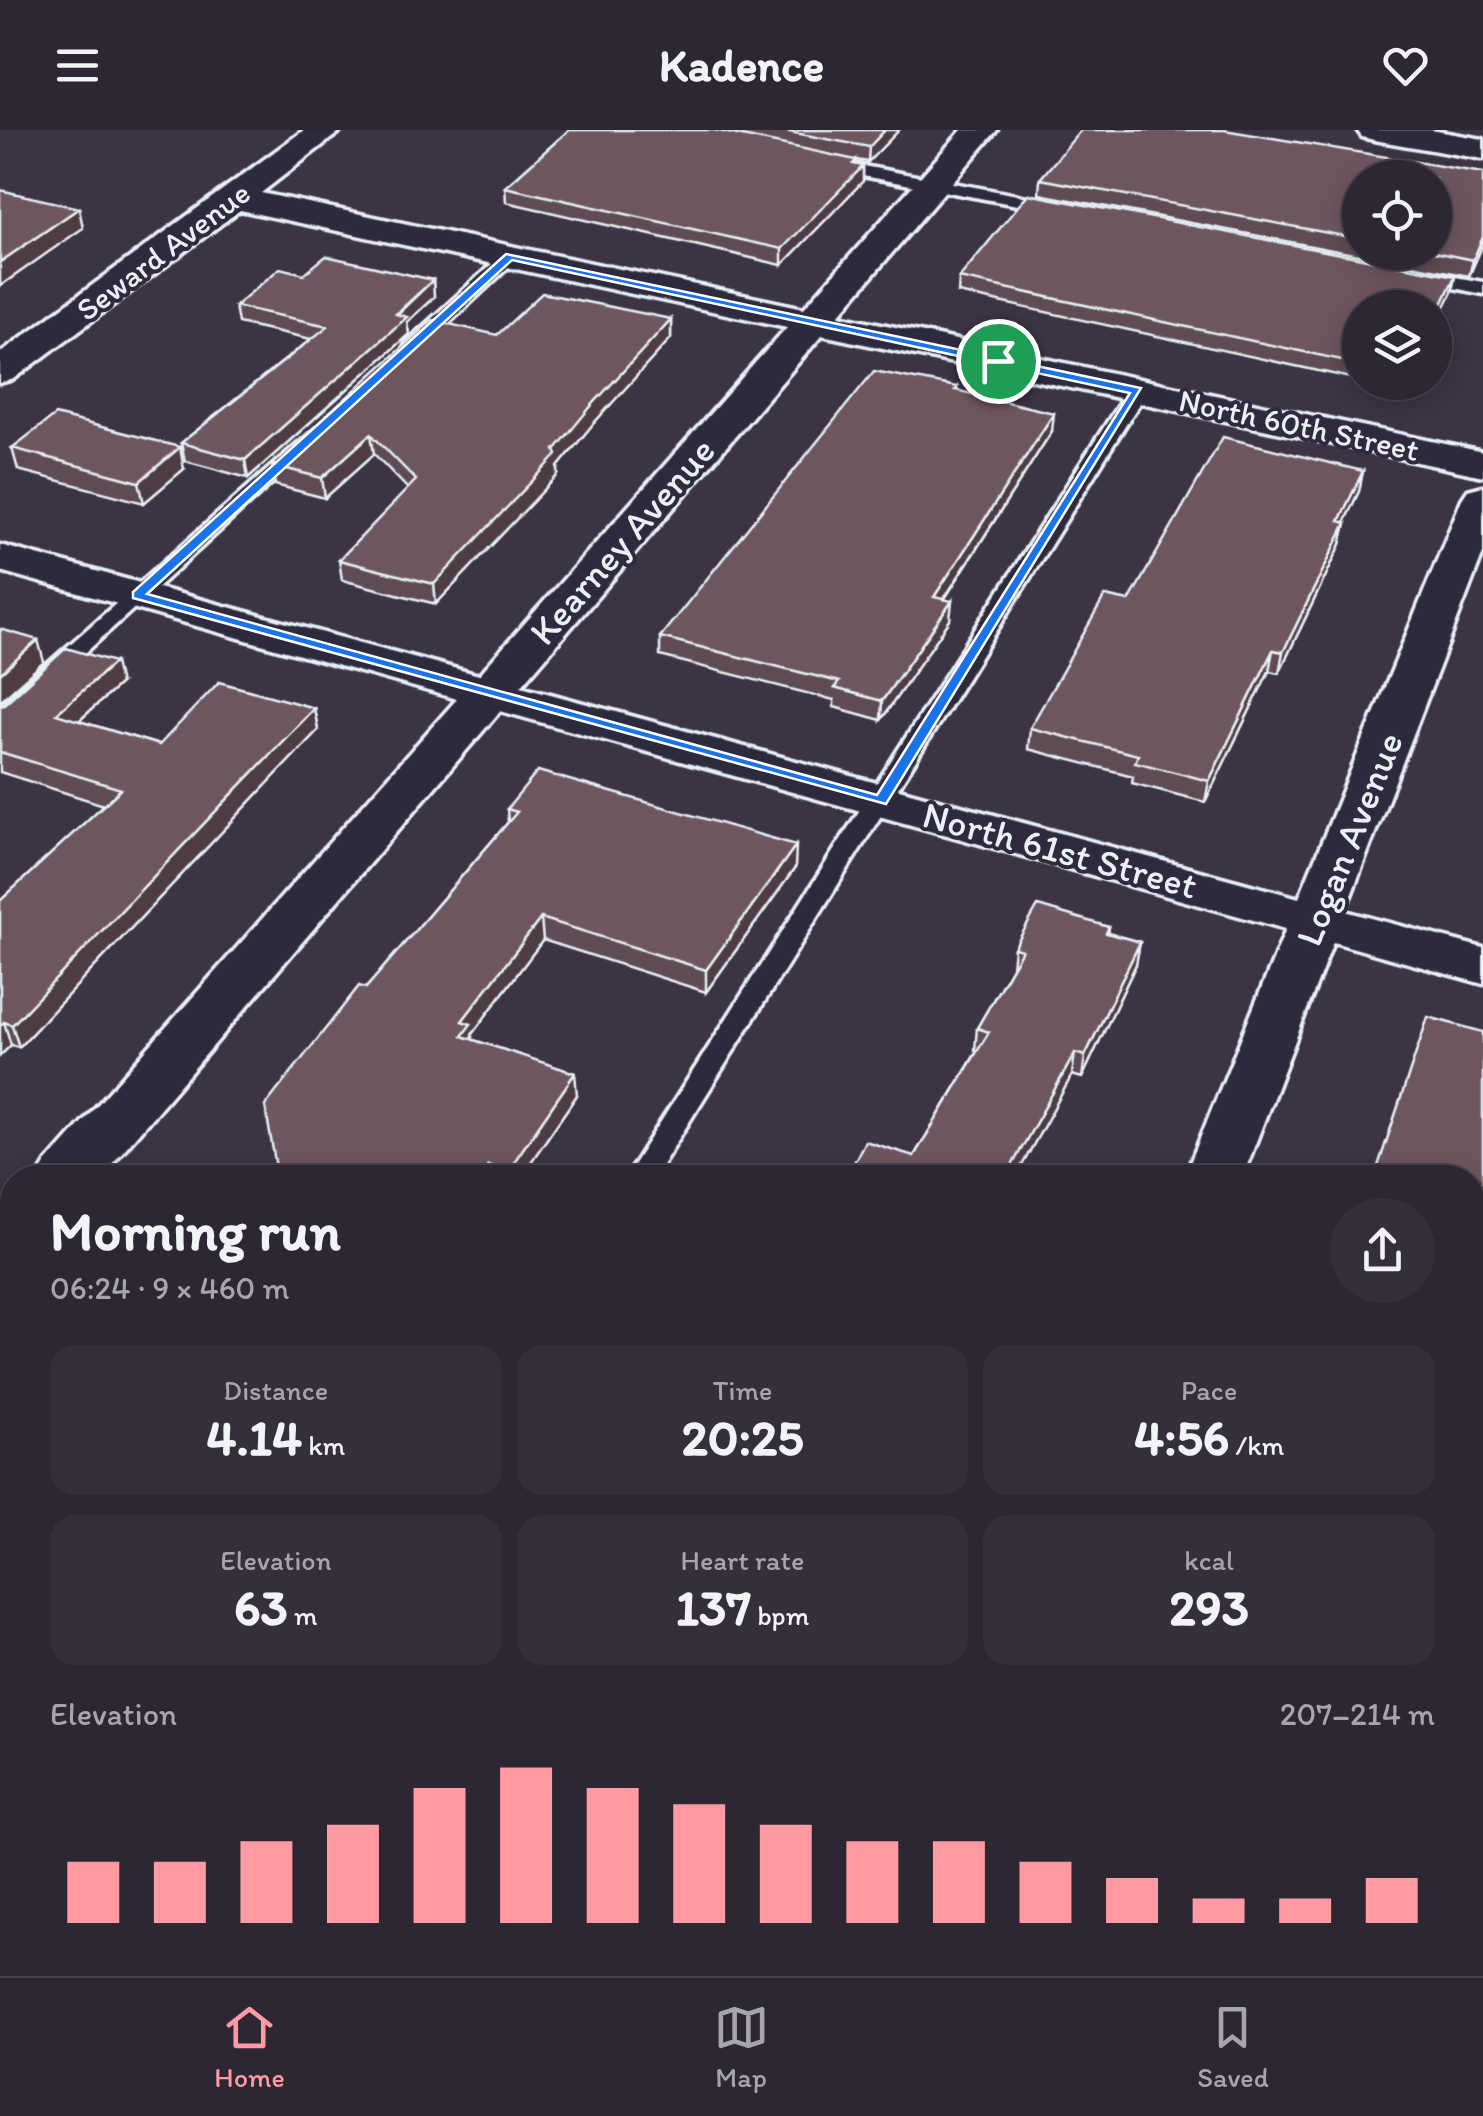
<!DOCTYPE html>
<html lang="en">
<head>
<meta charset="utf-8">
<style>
  :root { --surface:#2d2633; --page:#352e3b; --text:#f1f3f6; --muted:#a7a5ac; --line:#48434e; --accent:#ff9aa2 }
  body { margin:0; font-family:Itim,sans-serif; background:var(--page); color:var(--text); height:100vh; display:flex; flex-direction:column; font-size:38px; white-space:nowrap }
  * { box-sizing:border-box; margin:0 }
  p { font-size:32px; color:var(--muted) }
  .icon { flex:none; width:55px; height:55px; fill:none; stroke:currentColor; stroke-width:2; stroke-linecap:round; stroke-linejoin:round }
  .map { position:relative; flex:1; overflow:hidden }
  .details { position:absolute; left:0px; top:1035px; width:1485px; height:812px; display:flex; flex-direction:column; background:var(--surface); border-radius:40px 40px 0 0; box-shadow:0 5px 25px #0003,0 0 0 2px var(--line) }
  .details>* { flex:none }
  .buttons { position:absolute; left:1342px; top:30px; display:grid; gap:20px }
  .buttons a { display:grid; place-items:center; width:110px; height:110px; border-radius:50%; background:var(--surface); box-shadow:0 5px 25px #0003,0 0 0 2px var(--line); font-size:50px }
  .pin { position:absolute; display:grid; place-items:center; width:85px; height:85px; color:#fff; margin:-42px; border:5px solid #fff; border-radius:50%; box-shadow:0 2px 10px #0007 }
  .round { display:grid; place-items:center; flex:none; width:105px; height:105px; border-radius:52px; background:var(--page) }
  .summary { display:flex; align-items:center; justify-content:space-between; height:170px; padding:0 50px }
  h1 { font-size:55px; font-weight:700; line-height:75px }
  .figures { display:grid; grid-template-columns:repeat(3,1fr); gap:15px; height:170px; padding:10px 50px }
  .figures div { display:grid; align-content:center; border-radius:25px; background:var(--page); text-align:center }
  .figures b { font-size:50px; font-weight:700 }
  .figures small { font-size:28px; font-weight:400 }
  .figures p { font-size:28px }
  .chart { height:280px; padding:20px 50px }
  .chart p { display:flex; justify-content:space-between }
  .chart svg { width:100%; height:180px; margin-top:10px; stroke:var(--accent); stroke-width:6 }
  header { display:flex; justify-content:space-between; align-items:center; height:130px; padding:0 50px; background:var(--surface); font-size:45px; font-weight:700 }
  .tab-bar { display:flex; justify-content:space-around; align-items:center; height:140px; border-top:2px solid var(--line); background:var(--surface); font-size:28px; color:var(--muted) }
  .tab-bar a { display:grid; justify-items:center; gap:5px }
  .tab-bar .on { color:var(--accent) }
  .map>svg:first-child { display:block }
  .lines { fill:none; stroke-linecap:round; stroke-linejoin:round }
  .lane-casing { stroke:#e8f1f8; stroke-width:7 }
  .street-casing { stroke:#e8f1f8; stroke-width:7 }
  .secondary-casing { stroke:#e8f1f8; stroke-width:7 }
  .lane { fill:#2f2a3d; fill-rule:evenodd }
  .street { fill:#2f2a3d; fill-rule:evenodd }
  .secondary { fill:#2f2a3d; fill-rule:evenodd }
  .wall { fill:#5f4b52; stroke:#e8f1f8; stroke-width:2.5; fill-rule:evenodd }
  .shaded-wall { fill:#4d3d42; stroke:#e8f1f8; stroke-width:2.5 }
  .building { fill:#6e575f; stroke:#e8f1f8; stroke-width:2.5 }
  .route { fill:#1a73e8; stroke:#fff; stroke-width:2.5; fill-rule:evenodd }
  .labels { text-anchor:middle; stroke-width:8; stroke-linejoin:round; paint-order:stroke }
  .far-street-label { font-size:32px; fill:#e8f1f8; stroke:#2f2a3d }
  .street-label { font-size:38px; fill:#e8f1f8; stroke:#2f2a3d }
</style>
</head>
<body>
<header><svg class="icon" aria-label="menu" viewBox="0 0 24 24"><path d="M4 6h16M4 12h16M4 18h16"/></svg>Kadence<svg class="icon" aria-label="heart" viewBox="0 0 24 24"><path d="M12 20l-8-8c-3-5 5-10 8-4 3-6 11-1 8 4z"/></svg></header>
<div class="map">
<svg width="1483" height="1846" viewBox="0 0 1483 1846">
  <rect width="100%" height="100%" fill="#3c3344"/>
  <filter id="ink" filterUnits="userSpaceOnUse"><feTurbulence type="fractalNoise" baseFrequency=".01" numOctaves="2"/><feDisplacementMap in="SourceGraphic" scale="20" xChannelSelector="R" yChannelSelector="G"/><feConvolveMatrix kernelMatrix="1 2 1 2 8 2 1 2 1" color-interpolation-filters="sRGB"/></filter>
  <g filter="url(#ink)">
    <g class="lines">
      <!-- lane casing -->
      <g class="lane-casing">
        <g id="lane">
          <polygon points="826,29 1059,73 1068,78 1059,83 820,38 820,30"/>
          <polygon points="504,123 519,127 419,221 405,221 405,213"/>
          <polygon points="1421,141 1483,152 1483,164 1415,150 1415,142"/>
          <polygon points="1137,255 1147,261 654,1048 625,1048 1127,261"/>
          <polygon points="298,313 308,319 305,323 8,593 0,595 0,576"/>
          <polygon points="107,1835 148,1835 144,1846 103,1846"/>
        </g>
      </g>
      <!-- street casing -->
      <g class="street-casing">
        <g id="street">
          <polygon points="304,0 342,0 261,63 804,178 962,0 997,0 839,185 1483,322 1483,346 822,205 521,556 1299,768 1462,369 1468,360 1483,356 1483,423 1345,781 1483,818 1483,854 1333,812 1242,1048 1184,1048 1286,799 500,581 100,1048 37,1048 46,1033 457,569 0,441 0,415 479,545 787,197 240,80 14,249 0,253 0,223"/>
          <polygon points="12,1085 12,1141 0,1145 0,1089"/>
          <polygon points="0,1148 12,1152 12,1201 0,1197"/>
          <polygon points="1472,1708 1483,1712 1483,1784 1472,1780"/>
          <polygon points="852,1835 928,1835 924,1846 848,1846"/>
        </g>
      </g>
      <!-- secondary casing -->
      <g class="secondary-casing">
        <polygon id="secondary" points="1357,0 1431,0 1483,9 1483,29 1374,10 1362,7"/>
      </g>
      <!-- lane -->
      <use href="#lane" class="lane"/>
      <!-- street -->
      <use href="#street" class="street"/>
      <!-- secondary -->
      <use href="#secondary" class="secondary"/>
    </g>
    <!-- wall -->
    <g class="wall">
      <polygon points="569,0 899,0 868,32 856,30 856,34 863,36 863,51 782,135 506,72 505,57"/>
      <path d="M1483 43V114L1469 146 1039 64 1040 49ZM1360 48 1435 122H1360Z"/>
      <polygon points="304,144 433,150 434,167 407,192 409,204 248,348 185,331 181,313 311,209 238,193 235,176"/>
      <polygon points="959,148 1452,162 1360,178 1360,250 958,163"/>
      <polygon points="671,189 671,208 593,294 558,337 558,345 436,474 342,450 339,430 408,359 374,324 325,368 275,355 272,335 497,205"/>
      <polygon points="1371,252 1408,252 1405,260"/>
      <polygon points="957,257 957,261 1052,301 944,470 950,490 881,590 834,577 834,570 660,526 660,507"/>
      <polygon points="12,318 184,339 144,373 18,340"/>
      <polygon points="1363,341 1359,361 1344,393 1346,393 1341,414 1279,543 1269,541 1205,672 1132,653 1133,646 1028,619 1030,598"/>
      <polygon points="120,554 79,591 159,615 314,578 318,600 19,917 11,915 0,926 0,771 104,675 0,642 0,575"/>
      <polygon points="507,679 795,738 706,862 543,810 472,904 473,910 577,965 520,1048 278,1048 366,858 508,692"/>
      <polygon points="1109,797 1108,803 1140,812 1136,834 1082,948 1072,945 1015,1048 846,1048 914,1026 977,921 975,920 977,898 1012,837 1014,818"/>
      <polygon points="1483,902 1483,1199 1472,1195 1472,1048"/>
      <polygon points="457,1835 514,1835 509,1846 483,1846"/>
      <polygon points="601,1835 680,1835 674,1846 625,1846"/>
    </g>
    <!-- shaded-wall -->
    <g class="shaded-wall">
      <polygon points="885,0 899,0 868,32 869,17"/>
      <polygon points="856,30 856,43 863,36 863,51 782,135 782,119"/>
      <polygon points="79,78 83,98 0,156 0,132"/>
      <polygon points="1483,107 1483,114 1469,146 1473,130"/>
      <polygon points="1455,146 1452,162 1435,197 1435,189"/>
      <polygon points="433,150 434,167 407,192 409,204 248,348 245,330"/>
      <polygon points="671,189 671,208 593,294 558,337 558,345 436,474 434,454 592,275"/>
      <polygon points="1054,283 1052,301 933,486 934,467"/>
      <polygon points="371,304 374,324 325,368 322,348"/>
      <polygon points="180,317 184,339 144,373 139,352"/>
      <polygon points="1363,341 1359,361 1335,412 1339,391"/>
      <polygon points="1346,393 1341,414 1279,543 1283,522"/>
      <polygon points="952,471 950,490 881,590 882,571"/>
      <polygon points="38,510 44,532 0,571 0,544"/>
      <polygon points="1273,520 1269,541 1205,672 1209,651"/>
      <polygon points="115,532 120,554 62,606 56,584"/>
      <polygon points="314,578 318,600 19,917 12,895"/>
      <polygon points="796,715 795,738 706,862 706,840"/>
      <polygon points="541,788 543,810 472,904 473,916 462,906 462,891"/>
      <polygon points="1140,812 1136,834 1082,948 1085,926"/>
      <polygon points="4,892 11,915 0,926 0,896"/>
      <polygon points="1075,923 1072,945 1015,1048 1005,1048"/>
      <polygon points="575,943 577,965 520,1048 507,1048 507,1042"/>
      <polygon points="488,1035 489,1048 479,1048"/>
      <polygon points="12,1462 12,1496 0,1513 0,1479"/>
      <polygon points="502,1835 514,1835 509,1846 503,1846"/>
      <polygon points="670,1835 680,1835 674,1846 664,1846"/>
    </g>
    <!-- building -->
    <g class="building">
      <polygon points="569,0 714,0 856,30 853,34 863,36 782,119 505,57"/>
      <polygon points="779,0 885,0 869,17"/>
      <polygon points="1081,0 1224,0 1483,43 1483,107 1473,130 1434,122 1435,48 1360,48 1360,109 1040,49"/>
      <polygon points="0,60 79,78 0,132"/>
      <polygon points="1028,64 1455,146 1435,189 1435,178 1360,178 1360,234 959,148"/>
      <polygon points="326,126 433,150 396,184 407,187 245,330 181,313 328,196 235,176 280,138 304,144"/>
      <polygon points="542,163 671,189 592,275 555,320 557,325 434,454 339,430 416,350 371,304 322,348 272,335 432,190 497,205"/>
      <polygon points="874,241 957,257 955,260 1054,283 934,467 952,471 882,571 834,558 839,552 660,507"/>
      <polygon points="55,285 180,317 139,352 12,318"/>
      <polygon points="1223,307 1363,341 1339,391 1346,393 1283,522 1273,520 1209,651 1135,632 1138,625 1030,598 1105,466 1129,471"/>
      <polygon points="0,499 38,510 0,544"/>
      <polygon points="66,518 115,532 56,584 159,615 219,552 314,578 12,895 4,892 0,896 0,771 121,659 0,622 0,575 4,574"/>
      <polygon points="538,641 796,715 706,840 541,788 462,891 471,894 462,906 575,943 507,1042 488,1035 479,1048 278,1048 265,976 359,856 366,858 517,682 507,679"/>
      <polygon points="1038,776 1109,797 1106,803 1140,812 1085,926 1075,923 1005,1048 846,1048 865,1011 914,1026 989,902 977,898 1022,820 1014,818"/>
      <polygon points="1428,887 1483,902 1483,1170 1475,1167 1472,1177 1472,1048 1374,1048"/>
      <polygon points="1,1344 12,1348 12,1462 0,1479 0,1346"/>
      <polygon points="640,1835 670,1835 664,1846"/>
      <polygon points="1170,1835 1319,1835 1346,1846 1167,1846"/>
    </g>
  </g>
  <!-- route -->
  <path class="route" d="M506 124 1141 258 886 674 133 468V462ZM512 130 1130 263 877 665 147 464Z"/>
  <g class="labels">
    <!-- far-street labels -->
    <g class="far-street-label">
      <text transform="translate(163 121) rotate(-37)" y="11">Seward Avenue</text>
      <text transform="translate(1299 295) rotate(12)" y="11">North 60th Street</text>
    </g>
    <!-- street labels -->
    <g class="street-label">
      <text transform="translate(622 411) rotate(-49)" y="13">Kearney Avenue</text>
      <text transform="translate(1349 709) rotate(-68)" y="13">Logan Avenue</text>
      <text transform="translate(1060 720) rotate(15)" y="13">North 61st Street</text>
    </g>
  </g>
</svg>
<div class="buttons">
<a><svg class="icon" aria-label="locate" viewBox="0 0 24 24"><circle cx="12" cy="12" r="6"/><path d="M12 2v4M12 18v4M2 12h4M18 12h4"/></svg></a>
<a><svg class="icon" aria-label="layers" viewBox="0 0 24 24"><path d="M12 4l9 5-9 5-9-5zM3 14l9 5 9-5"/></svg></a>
</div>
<div class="pin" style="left:998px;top:231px;background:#1e9e55"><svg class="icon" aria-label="arrive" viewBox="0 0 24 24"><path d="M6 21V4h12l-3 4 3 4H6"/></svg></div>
<section class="details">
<div class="summary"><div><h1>Morning run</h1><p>06:24 · 9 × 460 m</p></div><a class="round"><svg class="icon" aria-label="share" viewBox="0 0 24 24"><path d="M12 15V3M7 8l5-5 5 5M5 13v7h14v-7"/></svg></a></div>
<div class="figures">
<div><p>Distance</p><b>4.14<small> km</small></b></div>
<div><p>Time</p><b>20:25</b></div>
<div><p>Pace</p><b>4:56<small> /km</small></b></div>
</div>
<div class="figures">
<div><p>Elevation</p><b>63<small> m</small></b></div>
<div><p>Heart rate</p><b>137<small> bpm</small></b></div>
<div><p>kcal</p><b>293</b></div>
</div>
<div class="chart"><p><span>Elevation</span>207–214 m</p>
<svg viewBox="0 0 160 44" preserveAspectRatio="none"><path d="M5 44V29M15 44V29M25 44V24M35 44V20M45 44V11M55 44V6M65 44V11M75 44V15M85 44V20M95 44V24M105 44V24M115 44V29M125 44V33M135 44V38M145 44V38M155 44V33"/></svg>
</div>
</section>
</div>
<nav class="tab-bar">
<a class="on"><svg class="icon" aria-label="home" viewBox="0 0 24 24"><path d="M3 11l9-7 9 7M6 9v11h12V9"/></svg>Home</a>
<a><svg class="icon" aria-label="map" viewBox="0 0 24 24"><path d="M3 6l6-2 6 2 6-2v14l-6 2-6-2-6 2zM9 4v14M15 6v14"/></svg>Map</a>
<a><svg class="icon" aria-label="saved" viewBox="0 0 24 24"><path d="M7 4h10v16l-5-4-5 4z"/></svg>Saved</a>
</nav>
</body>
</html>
